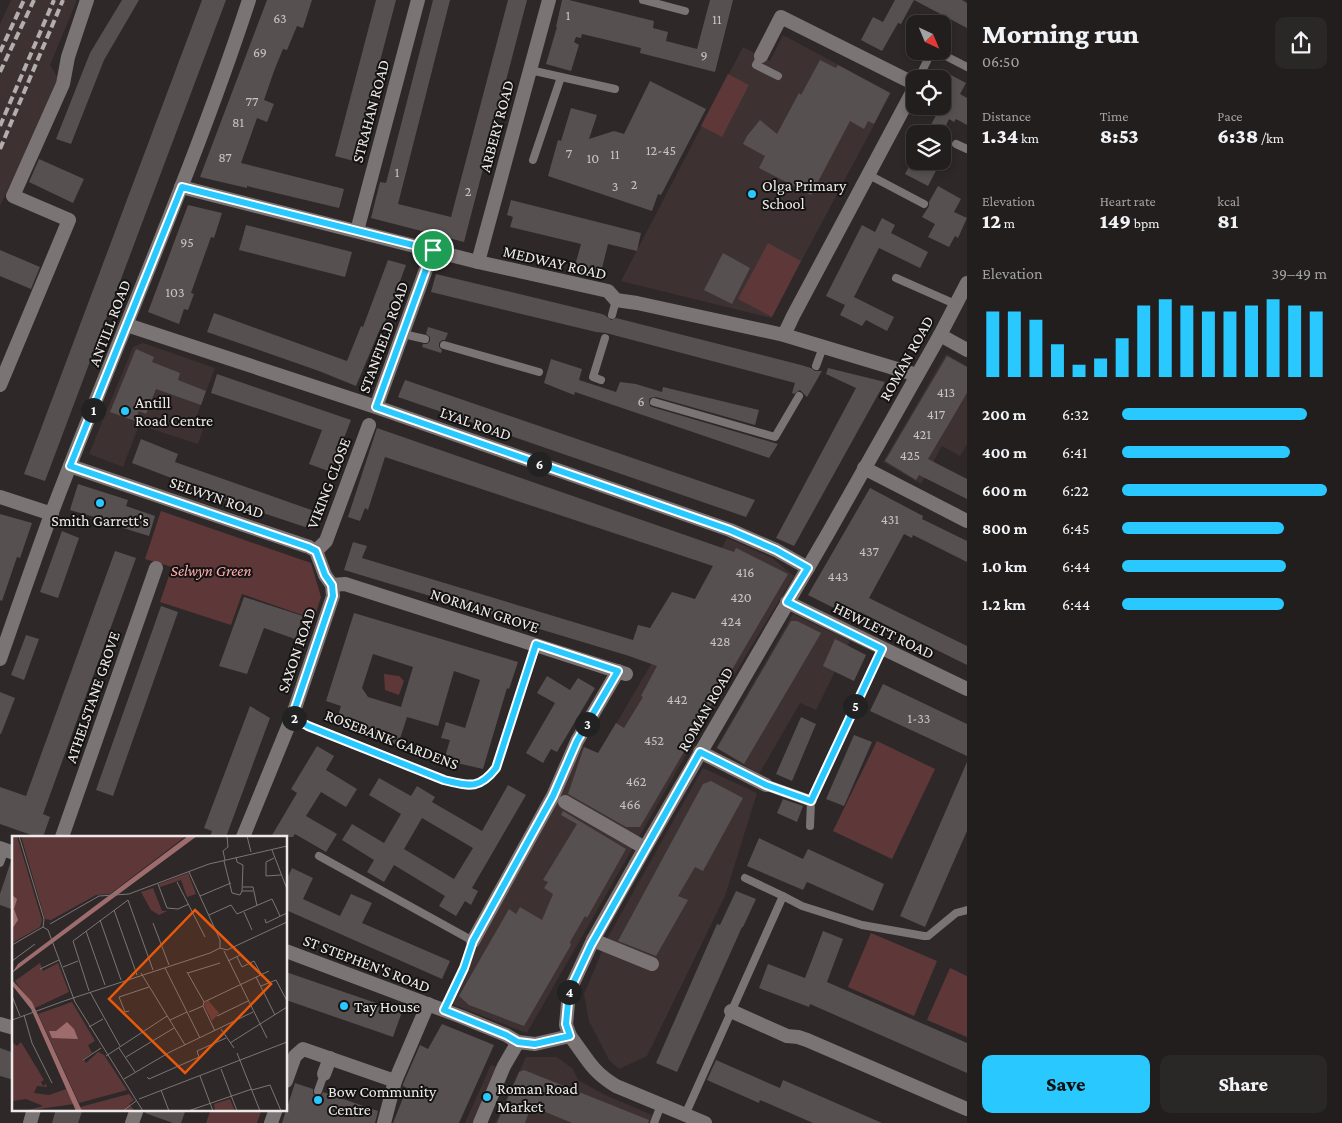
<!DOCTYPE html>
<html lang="en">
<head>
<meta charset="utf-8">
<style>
  :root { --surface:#221e1e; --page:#2a2727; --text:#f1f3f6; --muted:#a2a2a4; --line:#3f3c3c; --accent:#29c8ff }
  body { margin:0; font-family:"Crimson Pro",serif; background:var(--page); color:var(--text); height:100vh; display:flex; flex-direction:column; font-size:19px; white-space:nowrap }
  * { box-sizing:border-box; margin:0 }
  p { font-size:16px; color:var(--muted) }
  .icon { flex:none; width:28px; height:28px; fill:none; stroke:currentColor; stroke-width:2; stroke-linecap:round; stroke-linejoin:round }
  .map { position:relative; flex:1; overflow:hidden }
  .sheet { display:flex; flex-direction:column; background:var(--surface); width:375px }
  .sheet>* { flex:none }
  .needle { width:32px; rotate:136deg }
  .tools { position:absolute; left:906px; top:15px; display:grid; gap:10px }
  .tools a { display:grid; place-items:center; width:45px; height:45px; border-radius:10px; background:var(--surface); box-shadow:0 2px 8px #0003,0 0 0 1px var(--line); font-size:25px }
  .pin { position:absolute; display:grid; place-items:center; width:42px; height:42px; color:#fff; margin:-21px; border:2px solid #fff; border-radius:50%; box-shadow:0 1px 5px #0007 }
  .km { position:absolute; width:25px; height:25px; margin:-12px; border-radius:50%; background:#222; color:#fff; font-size:14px; line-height:25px; text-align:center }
  .round { display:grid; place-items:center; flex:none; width:52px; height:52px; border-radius:10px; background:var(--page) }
  .headline { display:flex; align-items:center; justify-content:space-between; height:85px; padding:0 15px }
  h1 { font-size:28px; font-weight:800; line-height:38px }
  .figures { display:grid; grid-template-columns:repeat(3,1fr); gap:8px; height:85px; padding:5px 15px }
  .figures div { display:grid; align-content:center }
  .figures b { font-size:21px; font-weight:800 }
  .figures small { font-size:14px; font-weight:400 }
  .figures p { font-size:14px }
  .chart { height:140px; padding:10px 15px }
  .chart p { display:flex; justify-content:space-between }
  .chart svg { width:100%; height:90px; margin-top:5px; stroke:var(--accent); stroke-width:6 }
  .action { display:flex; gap:10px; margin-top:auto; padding:10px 15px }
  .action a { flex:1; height:58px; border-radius:10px; background:var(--accent); color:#111; font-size:20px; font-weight:800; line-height:58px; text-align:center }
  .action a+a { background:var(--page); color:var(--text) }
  ul { padding:0 15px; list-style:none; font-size:16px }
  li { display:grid; grid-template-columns:80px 60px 1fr; align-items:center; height:38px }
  li i { height:12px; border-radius:6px; background:var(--accent) }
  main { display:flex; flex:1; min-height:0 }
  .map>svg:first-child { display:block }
  .built { fill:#3e3131 }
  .green { fill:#5e3839 }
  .building { fill:#575050; fill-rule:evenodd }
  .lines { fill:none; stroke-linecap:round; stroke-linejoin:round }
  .service { stroke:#7b7474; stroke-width:8 }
  .pedestrian { stroke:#7b7474; stroke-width:11 }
  .minor { stroke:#7b7474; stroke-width:14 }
  .secondary { stroke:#7b7474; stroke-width:14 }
  .rail { stroke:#b2aeae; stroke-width:4; stroke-dasharray:8 4; stroke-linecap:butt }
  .route-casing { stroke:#fff; stroke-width:10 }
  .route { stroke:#29c8ff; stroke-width:6 }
  .poi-dot { fill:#29c8ff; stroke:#151212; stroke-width:2 }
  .labels { text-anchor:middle; stroke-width:4; stroke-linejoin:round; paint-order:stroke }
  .number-label { font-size:14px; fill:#c8c4c4 }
  .street-label { font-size:16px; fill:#eeeaea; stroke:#151212 }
  .poi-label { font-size:16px; fill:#eeeaea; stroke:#151212; text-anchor:start }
  .park-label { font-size:16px; font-style:italic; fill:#fdaeaf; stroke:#151212 }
  .inset-road { fill:none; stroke:#7b7676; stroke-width:1 }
  .view { fill:#e8590c; fill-opacity:0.15; stroke:#e8590c; stroke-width:2.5 }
  .inset-edge { fill:none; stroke:#eeeaea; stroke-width:2.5 }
</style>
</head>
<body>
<main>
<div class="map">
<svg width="967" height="1123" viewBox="0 0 967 1123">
  <rect width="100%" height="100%" fill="#2e2828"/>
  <!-- built -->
  <g class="built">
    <polygon points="11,0 77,0 50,65 59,80 0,206 0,24"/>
    <polygon points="783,35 891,93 771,318 621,281 743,47 770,61"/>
    <polygon points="143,343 215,368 193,426 203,430 198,444 139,425 123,467 89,454 133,347"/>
    <polygon points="946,354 967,366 967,444 960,456 942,446 921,484 883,462"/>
    <polygon points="727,538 772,558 794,576 687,753 527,1033 452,1004 477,941 556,801 583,747 599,753 667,637 650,628 672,592 695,599"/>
    <polygon points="793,614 850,641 816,710 800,703 759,774 716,748"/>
    <polygon points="703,768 757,793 725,896 647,1056 619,1069 609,1060 589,1021 584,994 608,937"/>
    <polygon points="526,1057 557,1057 573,1069 578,1080 603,1094 652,1115 649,1123 495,1123"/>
    <polygon points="491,1065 509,1071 487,1123 465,1123"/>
  </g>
  <!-- green -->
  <g class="green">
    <polygon points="728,74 749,85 722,137 701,126"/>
    <polygon points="768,243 801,261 772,317 738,299"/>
    <polygon points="161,511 311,563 321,597 314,619 242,594 231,625 160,602 172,567 145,559"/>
    <polygon points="384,674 399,676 404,681 399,695 385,690"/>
    <polygon points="877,741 935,769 892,859 833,831"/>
    <polygon points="871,933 937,961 914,1016 848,987"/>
    <polygon points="950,968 967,976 967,1037 927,1020"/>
    <polygon points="211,1109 262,1109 257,1123 206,1123"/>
  </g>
  <!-- building -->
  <g class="building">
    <polygon points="122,0 139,0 104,60 71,144 56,139 90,53"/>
    <polygon points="202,0 226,0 45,481 24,474"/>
    <polygon points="267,0 312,0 303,28 297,26 287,50 283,49 274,71 264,100 274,104 267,122 257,118 241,163 344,189 339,208 247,186 247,188 200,177"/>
    <polygon points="376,0 396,0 354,161 335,156"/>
    <polygon points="433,0 450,0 398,204 451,217 508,0 527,0 464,242 371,218 380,182 386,183"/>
    <polygon points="562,0 569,0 654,21 653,28 668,32 666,41 697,49 710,0 733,0 715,72 640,53 641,48 582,34 581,38 576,37 574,42 579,45 571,71 546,64 557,27 556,27"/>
    <polygon points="895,0 914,0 901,24 898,23 882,51 861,40 873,17 883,22"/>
    <polygon points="914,0 962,0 967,3 967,28"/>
    <polygon points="820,60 836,68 838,65 890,93 874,124 868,121 864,129 850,121 811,195 759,168 765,156 743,144 747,136 760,120 777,134 799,93 801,95"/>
    <polygon points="947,73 966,83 960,94 967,98 967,125 956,119 954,122 949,119 942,134 926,134 941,106 942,106 942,83"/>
    <polygon points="650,81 706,109 661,195 658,194 652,211 548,176 558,140 561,141 571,108 597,115 589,139 614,131 624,134"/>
    <polygon points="39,159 84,179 73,203 29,182"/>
    <polygon points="912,161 941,161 928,186 905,174"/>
    <polygon points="938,186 961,199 954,212 967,218 958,238 955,236 949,247 928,237 935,224 922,217 929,206 929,202"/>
    <polygon points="511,200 641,233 637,251 608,244 600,276 574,269 581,244 510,227 513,217 507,215"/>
    <polygon points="188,205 222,213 214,238 211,237 191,293 194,294 188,310 184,309 179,324 148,312"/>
    <polygon points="882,218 895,225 891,233 928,252 920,268 879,248 854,297 894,317 887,331 866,320 862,326 840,315 845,305 826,296 862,225 875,232"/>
    <polygon points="246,225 352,252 345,277 239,250"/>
    <polygon points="0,250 40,267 31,289 0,276"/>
    <polygon points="723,253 750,268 732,304 704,290"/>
    <polygon points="388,260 406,265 382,330 380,329 356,386 319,371 207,332 214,313 347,361 361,326 363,327"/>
    <polygon points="436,274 602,314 606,316 611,320 616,318 801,365 811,368 815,371 822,371 807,397 800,390 794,394 792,393 795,383 606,333 596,332 431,292"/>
    <polygon points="428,327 448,333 445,340 442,340 439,343 439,347 442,350 441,353 422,347 423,344 427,344 430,341 430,337 426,334"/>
    <polygon points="136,349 154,357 152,362 180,373 178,380 206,391 201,405 156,389 146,414 139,411 135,421 110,412"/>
    <polygon points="947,356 967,367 967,393 928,459 967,479 967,499 919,475 916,480 885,461"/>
    <polygon points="551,359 582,369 579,380 616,392 620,382 636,384 662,392 663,387 759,410 755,425 656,397 650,398 649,401 650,406 652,407 778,444 769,458 575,392 574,395 544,383"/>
    <polygon points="828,368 885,382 794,546 776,538 856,388 826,374"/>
    <polygon points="217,374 351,420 331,472 309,464 322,430 211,393"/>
    <polygon points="405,380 755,500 746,517 398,397"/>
    <polygon points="377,428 734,552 736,548 788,574 640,827 626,827 568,794 584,747 598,753 616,723 624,728 643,697 641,696 657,666 629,656 344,570 353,542 367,546 362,558 633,640 638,625 650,628 672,592 695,599 713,566 385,457 368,510 365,508 360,521 348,517"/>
    <polygon points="141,439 178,454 175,462 317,512 311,529 185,487 187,484 132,463"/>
    <polygon points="78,484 128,500 126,506 155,516 149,536 123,528 122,525 70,510"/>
    <polygon points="870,488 923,516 922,519 967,541 967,562 913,535 912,538 904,534 869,598 967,646 967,665 860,612 856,619 808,595"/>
    <polygon points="0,514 32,523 20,558 17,557 2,601 0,600"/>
    <polygon points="62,531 79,538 58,598 40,592"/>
    <polygon points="115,551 136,558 43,814 50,817 43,837 37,837 0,824 0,787 26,796"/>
    <polygon points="244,597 303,616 295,639 264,628 247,674 219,666"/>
    <polygon points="161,606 178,612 113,796 96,790"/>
    <path d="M354 613 518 662 509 689 507 688 483 769 444 760 450 740 441 738 446 722 465 728 480 680 454 671 438 726 407 717 398 745 335 725 341 706 326 701ZM373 654 413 667 401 707 368 697 362 688Z"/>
    <polygon points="791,621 797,621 821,633 744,764 717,748"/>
    <polygon points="26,635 39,639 24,680 11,675"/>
    <polygon points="835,639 866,655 854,681 823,666"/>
    <polygon points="547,676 570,690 578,678 595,688 557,752 551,749 543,763 526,753 555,703 537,693"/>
    <polygon points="883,684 967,724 967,756 870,711"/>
    <polygon points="0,692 15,698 1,734 0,734"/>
    <polygon points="250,706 270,718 226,837 210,837 212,831 204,828"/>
    <polygon points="801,717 816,724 792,781 776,774"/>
    <polygon points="854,735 872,742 844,806 826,799"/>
    <polygon points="317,746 334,756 326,770 357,789 346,807 321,792 306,816 337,834 326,852 295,834 293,837 271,837 297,793 291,789"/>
    <polygon points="967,762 967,831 925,927 900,916"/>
    <path d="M379 778 411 796 417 786 435 797 432 802 482 831 508 785 526 795 472 888 478 891 471 905 465 901 456 916 439 906 445 896 394 865 384 882 367 872 374 860 342 840 352 824 384 843 401 814 369 795ZM422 818 473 848 454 879 404 849Z"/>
    <polygon points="711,781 743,798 703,871 695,867 678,896 688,900 656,956 618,941 703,784"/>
    <polygon points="783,799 803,806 797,822 777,813"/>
    <polygon points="563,811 626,849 587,918 585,916 570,942 571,945 524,1026 469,1005 459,996 509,909 516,914 520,907 542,920 553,894 544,888 548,882 543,880 577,824 561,815"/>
    <polygon points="759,838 803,859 808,849 884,884 873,911 807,882 803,890 747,866"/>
    <polygon points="11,861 14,862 14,910 0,905 0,894"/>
    <polygon points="292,868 313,878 303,899 340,916 351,894 372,903 362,923 450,961 442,979 286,910 286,881"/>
    <polygon points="736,891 756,899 743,927 742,927 677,1072 656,1063 717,924 720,925"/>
    <polygon points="823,931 843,939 827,982 967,1043 967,1073 810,1004 809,1007 759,988 768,964 805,978"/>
    <polygon points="286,972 402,1012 393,1037 286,1000"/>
    <polygon points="442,1024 494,1045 459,1123 393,1123 407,1088 403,1086 403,1084 420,1045 428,1049"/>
    <polygon points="0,1048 14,1053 14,1080 0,1076"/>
    <polygon points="716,1060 780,1088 783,1080 882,1123 813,1123 760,1100 759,1103 707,1080"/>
    <polygon points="524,1070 649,1120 648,1123 572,1123 531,1106 525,1123 497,1123 519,1072"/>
    <polygon points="295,1083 313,1089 313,1094 317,1096 321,1096 323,1092 378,1111 375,1123 282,1123"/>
    <polygon points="56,1109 83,1109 78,1123 52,1123"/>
    <polygon points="146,1109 186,1109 181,1123 173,1123 145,1113"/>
  </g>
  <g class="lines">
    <!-- service -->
    <g class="service">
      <polyline points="643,0 685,11"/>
      <polyline points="936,51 967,67"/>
      <polyline points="761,56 756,65 778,76"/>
      <polyline points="530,70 615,89"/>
      <polyline points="918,79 932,51"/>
      <polyline points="956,144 967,149"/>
      <polyline points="533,160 561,77"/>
      <polyline points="869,175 924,204"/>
      <polyline points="896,278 955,304"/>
      <polyline points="612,315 616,300"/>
      <polyline points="403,334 425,339"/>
      <polyline points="444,345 539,372"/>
      <polyline points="816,366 823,347"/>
      <polyline points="601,380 593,377 605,338"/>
      <polyline points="654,402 775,437 799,396"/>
      <path d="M292 717 308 726 444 780C469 786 479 790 496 768L537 644"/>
      <polyline points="810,826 811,801 882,649"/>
      <polyline points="319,856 473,941 464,968 444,1010"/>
      <polyline points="0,863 5,849"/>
      <polyline points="745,878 783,896"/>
      <polyline points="318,1091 324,1074"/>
      <polyline points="685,1115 783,896 802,906 862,925 924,936 928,936 956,913 967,910"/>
      <polyline points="654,1123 661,1105"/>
    </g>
    <!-- pedestrian -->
    <polyline class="pedestrian" points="766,785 811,801"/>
    <!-- minor -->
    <g class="minor">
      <polyline points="761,56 781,17 915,84"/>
      <polyline points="181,187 478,262 608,291 616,300 637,303 784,335 917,375"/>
      <polyline points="357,231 418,0"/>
      <polyline points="478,262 549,0"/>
      <polyline points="127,325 376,407 730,530 776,550 808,568"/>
      <polyline points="784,335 793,316 915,87"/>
      <polyline points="940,335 967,350"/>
      <polyline points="0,385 69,220 13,196 63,84 68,57 87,0"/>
      <polyline points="376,407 433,250"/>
      <polyline points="70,466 309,547 316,551 325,575 332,585 333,596 292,717 243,837"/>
      <polyline points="864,468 967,521"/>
      <polyline points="0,497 52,514"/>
      <polyline points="316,551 326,541 369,425"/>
      <polyline points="332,585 345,584 626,674"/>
      <polyline points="787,602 967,689"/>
      <path d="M0 659C17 610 34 561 52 512 117 341 192 174 249 0"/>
      <polyline points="700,752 766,785"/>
      <polyline points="565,802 645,848"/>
      <polyline points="62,837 156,568"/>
      <polyline points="0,848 14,853"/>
      <polyline points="593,940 652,964"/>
      <polyline points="473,941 553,796 577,741 618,671"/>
      <polyline points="286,951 462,1017 506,1035 518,1042"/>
      <polyline points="731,1011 787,1036 798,1037 807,1040 967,1109"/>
      <polyline points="0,1024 14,1028"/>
      <path d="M570 1036C587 1058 591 1071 616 1086L705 1123"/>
      <polyline points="324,1074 330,1058"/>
      <polyline points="286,1081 295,1056 303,1049 395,1081"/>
      <polyline points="30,1123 34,1109"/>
      <polyline points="132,1123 137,1109"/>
      <polyline points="271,1123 276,1109"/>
      <polyline points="384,1123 395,1081 428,1004"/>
    </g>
    <!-- secondary -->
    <polyline class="secondary" points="480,1123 504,1066 518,1042 535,1044 570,1036 566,1025 569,992 593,940 645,848 827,535 940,335 967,283"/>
    <!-- rail -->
    <g class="rail">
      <polyline points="0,52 24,0"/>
      <polyline points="0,72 34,0"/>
      <polyline points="0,126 54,0"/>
      <polyline points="0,149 63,0"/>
    </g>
  </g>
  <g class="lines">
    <!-- route casing -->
    <g class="route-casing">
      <path id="route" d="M182 187 433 250 376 407 730 530 776 550 808 568 787 602 882 649 811 801 766 785 700 752 591 945 569 992 566 1024 570 1036 535 1044 518 1042 506 1035 444 1010 464 968 473 941 553 796 577 741 618 671 536 644 496 768C479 790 469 786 444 780L308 726 292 717 333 596 332 585 325 575 316 551 308 547 70 466Z"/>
    </g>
    <!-- route -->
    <use href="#route" class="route"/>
  </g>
  <!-- markers -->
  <g class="poi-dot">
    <circle cx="752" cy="194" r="5"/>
    <circle cx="125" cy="411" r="5"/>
    <circle cx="100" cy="503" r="5"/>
    <circle cx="344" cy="1006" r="5"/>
    <circle cx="487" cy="1097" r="5"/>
    <circle cx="318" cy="1100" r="5"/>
  </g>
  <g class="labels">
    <!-- number labels -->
    <g class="number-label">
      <text x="568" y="20">1</text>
      <text x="280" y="23">63</text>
      <text x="717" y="24">11</text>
      <text x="260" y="57">69</text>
      <text x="704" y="60">9</text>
      <text x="252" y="106">77</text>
      <text x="238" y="127">81</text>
      <text x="661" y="155">12-45</text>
      <text x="569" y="158">7</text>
      <text x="615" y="159">11</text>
      <text x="225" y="162">87</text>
      <text x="593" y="163">10</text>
      <text x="397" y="177">1</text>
      <text x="634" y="189">2</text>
      <text x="615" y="191">3</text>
      <text x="468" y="196">2</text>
      <text x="187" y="247">95</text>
      <text x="175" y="297">103</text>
      <text x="946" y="397">413</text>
      <text x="641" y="406">6</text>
      <text x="936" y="419">417</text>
      <text x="922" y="439">421</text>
      <text x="910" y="460">425</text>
      <text x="890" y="524">431</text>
      <text x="869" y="556">437</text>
      <text x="745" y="577">416</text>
      <text x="838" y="581">443</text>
      <text x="741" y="602">420</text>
      <text x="731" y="626">424</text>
      <text x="720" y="646">428</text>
      <text x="677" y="704">442</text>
      <text x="919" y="723">1-33</text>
      <text x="654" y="745">452</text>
      <text x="636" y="786">462</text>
      <text x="630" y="809">466</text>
    </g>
    <!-- street labels -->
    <g class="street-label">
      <text transform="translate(370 111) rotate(-75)" y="6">STRAHAN ROAD</text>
      <text transform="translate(496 126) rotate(-75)" y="6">ARBERY ROAD</text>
      <text transform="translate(555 262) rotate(13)" y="6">MEDWAY ROAD</text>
      <text transform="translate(109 323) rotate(-69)" y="6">ANTILL ROAD</text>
      <text transform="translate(383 337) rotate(-70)" y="6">STANFIELD ROAD</text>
      <text transform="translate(906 358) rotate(-61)" y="6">ROMAN ROAD</text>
      <text transform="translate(476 423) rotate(19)" y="6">LYAL ROAD</text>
      <text transform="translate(328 483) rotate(-69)" y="6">VIKING CLOSE</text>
      <text transform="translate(217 497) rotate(19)" y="6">SELWYN ROAD</text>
      <text transform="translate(485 610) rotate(18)" y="6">NORMAN GROVE</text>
      <text transform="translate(884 630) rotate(26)" y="6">HEWLETT ROAD</text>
      <text transform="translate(296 650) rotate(-71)" y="6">SAXON ROAD</text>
      <text transform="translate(92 697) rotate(-71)" y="6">ATHELSTANE GROVE</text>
      <text transform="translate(705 709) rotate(-60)" y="6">ROMAN ROAD</text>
      <text transform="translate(392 739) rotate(21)" y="6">ROSEBANK GARDENS</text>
      <text transform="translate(367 963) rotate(21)" y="6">ST STEPHEN'S ROAD</text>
    </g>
    <!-- poi labels -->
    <g class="poi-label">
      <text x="762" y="191">Olga Primary<tspan x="762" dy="18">School</tspan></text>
      <text x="135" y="408">Antill<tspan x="135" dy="18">Road Centre</tspan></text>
      <text x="100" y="526" text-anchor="middle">Smith Garrett's</text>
      <text x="354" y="1012">Tay House</text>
      <text x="497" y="1094">Roman Road<tspan x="497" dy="18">Market</tspan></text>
      <text x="328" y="1097">Bow Community<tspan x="328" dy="18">Centre</tspan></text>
    </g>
    <!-- park labels -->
    <g class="park-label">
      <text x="211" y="576">Selwyn Green</text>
    </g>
  </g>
  <!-- overview -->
  <g transform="translate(12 836)">
    <rect width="275" height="275" fill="#2e2828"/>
    <path d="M0 0H5L30 84 28 91 0 107ZM9 0H174L98 58 84 59 39 84 33 83ZM176 37 184 58 175 61 169 44 148 51 147 48ZM141 52 150 75H155L147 79 139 74 129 56ZM28 127 31 135 46 127 57 156 23 172 3 145ZM196 164 207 177 200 185 192 169ZM60 166 83 205 76 209 80 217 71 223 74 227 86 216 92 219 115 254 67 267 26 178ZM0 206 5 210 9 206 32 244 29 246 31 250 34 248 35 251 25 250 22 257 37 259 54 253 62 268 13 275 31 270 14 263 0 265ZM117 258 122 264 117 268 123 275H70L68 271ZM218 263 223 275H203L202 268Z" fill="#5e3839"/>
    <path d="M176 0H185L0 137 6 128ZM0 59 5 63 2 73 6 84 0 93ZM0 144 20 166 70 275H64L19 173 0 149ZM55 186 62 193 66 203 40 202 37 195H44Z" fill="#9e6c6d"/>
    <path class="inset-road" d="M7 0 32 83 31 91M235 0 239 16M260 14 275 53M224 21 225 26 231 29 230 55H241M262 22 254 26V40L269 39M213 24 211 15 216 11 215 0M212 25 220 57 228 59 230 55M177 36 208 104V112M165 46 193 101M146 48 155 72 166 73 177 68M231 51H241L245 70M188 60 219 47M116 64 141 134M102 74 125 139M232 76 240 94M197 79 219 69 225 78 260 63 268 80M253 83 254 87 275 77M88 84 109 144M141 87 157 129M38 88 87 60 117 58 197 28 275 10M31 91 36 94 63 166 131 275M74 95 93 149M0 109 31 91M212 115 255 202M225 121 230 131 242 125 249 138M0 125 23 108M216 125 230 118M51 131 66 125M153 132 188 202M28 133 47 124M175 136 192 166M129 137 173 209M176 137 208 127M244 141 263 179M249 150 264 144 275 165M77 155 61 105 116 64M78 156 108 210M0 160 8 180M52 165 198 117 208 112 215 114 275 86M192 166 257 135M192 166 191 170 203 195M117 175 113 176 107 161 137 151M177 176 191 170M12 179 20 207 40 247M205 180 236 165M0 184 52 165M158 184 175 176M77 191 91 183M209 193 222 212M218 207 275 171M107 212 123 236M225 217 248 275M94 220 155 180M114 221 162 192M71 224 89 212M209 233 225 275M188 240 201 275M135 241 137 243 187 221 185 215 214 202M112 243 158 216 241 176M149 254 157 275M240 254 258 249 269 275M127 263 275 206M111 275 124 265M176 275 240 253"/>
    <path class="view" d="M183 74 259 148 173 237 97 163Z"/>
    <rect width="275" height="275" class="inset-edge"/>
  </g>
</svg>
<div class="tools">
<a><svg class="needle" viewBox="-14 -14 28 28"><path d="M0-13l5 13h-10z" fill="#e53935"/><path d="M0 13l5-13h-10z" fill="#a2a2a4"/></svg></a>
<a><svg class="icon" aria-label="locate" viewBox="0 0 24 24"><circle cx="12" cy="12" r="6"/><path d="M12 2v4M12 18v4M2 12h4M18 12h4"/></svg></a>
<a><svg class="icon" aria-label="layers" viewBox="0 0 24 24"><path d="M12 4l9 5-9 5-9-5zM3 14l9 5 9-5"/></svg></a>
</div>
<div class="pin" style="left:433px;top:250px;background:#1e9e55"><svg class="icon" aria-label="arrive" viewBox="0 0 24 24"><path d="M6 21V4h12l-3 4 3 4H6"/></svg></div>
<b class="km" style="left:93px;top:410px">1</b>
<b class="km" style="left:294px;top:718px">2</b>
<b class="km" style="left:587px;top:724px">3</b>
<b class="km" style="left:569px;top:992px">4</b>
<b class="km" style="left:855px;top:706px">5</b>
<b class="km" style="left:539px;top:464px">6</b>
</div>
<section class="sheet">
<div class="headline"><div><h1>Morning run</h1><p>06:50</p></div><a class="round"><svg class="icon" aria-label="share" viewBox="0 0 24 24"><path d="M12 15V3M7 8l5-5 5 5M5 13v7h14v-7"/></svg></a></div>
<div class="figures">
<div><p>Distance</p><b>1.34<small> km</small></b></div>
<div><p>Time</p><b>8:53</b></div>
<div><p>Pace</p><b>6:38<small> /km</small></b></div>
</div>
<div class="figures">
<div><p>Elevation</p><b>12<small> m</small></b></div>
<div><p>Heart rate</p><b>149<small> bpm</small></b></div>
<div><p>kcal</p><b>81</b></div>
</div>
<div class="chart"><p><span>Elevation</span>39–49 m</p>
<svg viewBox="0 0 160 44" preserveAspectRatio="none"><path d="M5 44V12M15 44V12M25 44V16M35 44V28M45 44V38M55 44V35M65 44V25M75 44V9M85 44V6M95 44V9M105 44V12M115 44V12M125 44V9M135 44V6M145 44V9M155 44V12"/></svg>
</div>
<ul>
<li><b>200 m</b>6:32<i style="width:90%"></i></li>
<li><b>400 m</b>6:41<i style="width:82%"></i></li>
<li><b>600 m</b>6:22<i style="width:100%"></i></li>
<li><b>800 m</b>6:45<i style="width:79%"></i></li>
<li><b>1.0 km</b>6:44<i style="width:80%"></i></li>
<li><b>1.2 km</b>6:44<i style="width:79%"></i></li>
</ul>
<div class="action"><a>Save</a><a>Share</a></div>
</section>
</main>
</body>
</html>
